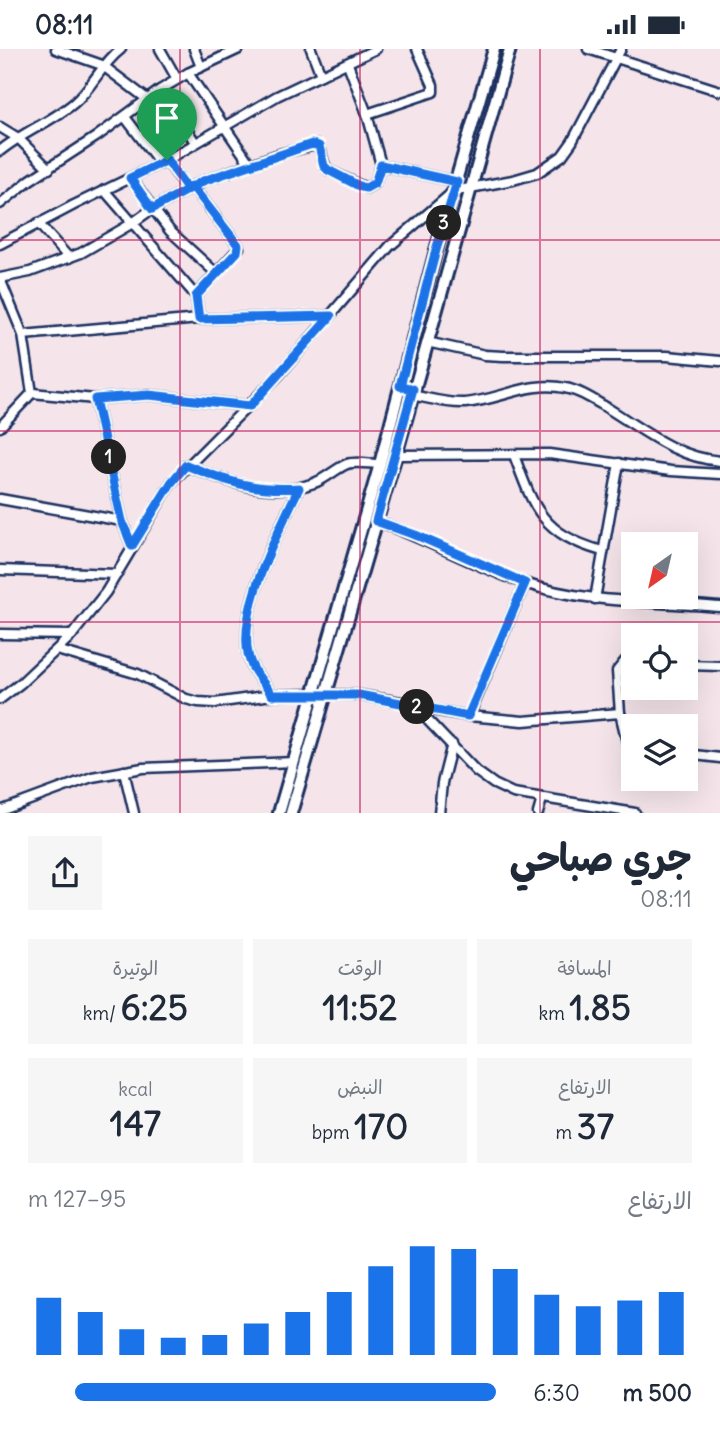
<!DOCTYPE html>
<html lang="ar">
<head>
<meta charset="utf-8">
<style>
  :root { --surface:#fff; --page:#f6f6f7; --text:#1f2937; --muted:#747a83; --accent:#1a73e8 }
  body { margin:0; font-family:Delius,"Playpen Sans Arabic",sans-serif; background:var(--page); color:var(--text); direction:rtl; height:100vh; display:flex; flex-direction:column; font-size:26px; white-space:nowrap }
  * { box-sizing:border-box; margin:0 }
  p { font-size:23px; color:var(--muted) }
  .icon { flex:none; width:38px; height:38px; fill:none; stroke:currentColor; stroke-width:2; stroke-linecap:round; stroke-linejoin:round }
  .map { position:relative; height:764px; overflow:hidden; direction:ltr }
  .details { display:flex; flex-direction:column; background:var(--surface); flex:1 }
  .details>* { flex:none }
  .needle { width:46px; rotate:214deg }
  .controls { position:absolute; left:621px; top:483px; display:grid; gap:14px }
  .controls a { display:grid; place-items:center; width:77px; height:77px; border-radius:0px; background:var(--surface); box-shadow:0 7px 28px #0002; font-size:35px }
  .pin { position:absolute; display:grid; place-items:center; width:60px; height:60px; color:#fff; margin:-72px -30px; border-radius:50% 50% 50% 0; rotate:-45deg; box-shadow:0 0 7px #0007 }
  .pin .icon { rotate:45deg }
  .km { position:absolute; width:35px; height:35px; margin:-18px; border-radius:50%; background:#222; color:#fff; font-size:19px; line-height:35px; text-align:center }
  .round { display:grid; place-items:center; flex:none; width:74px; height:74px; border-radius:0px; background:var(--page) }
  .headline { display:flex; align-items:center; justify-content:space-between; height:119px; padding:0 28px }
  h1 { font-size:38px; font-weight:700; line-height:52px }
  .stats { display:grid; grid-template-columns:repeat(3,1fr); gap:10px; height:119px; padding:7px 28px }
  .stats div { display:grid; align-content:center; border-radius:0px; background:var(--page); text-align:center }
  .stats b { font-size:35px; font-weight:700 }
  .stats small { font-size:19px; font-weight:400 }
  .stats p { font-size:19px }
  .chart { height:196px; padding:14px 28px }
  .chart p { display:flex; justify-content:space-between }
  .chart svg { width:100%; height:126px; margin-top:7px; stroke:var(--accent); stroke-width:6 }
  ul { padding:0 28px; list-style:none; font-size:23px }
  li { display:grid; grid-template-columns:112px 84px 1fr; align-items:center; height:52px }
  li i { height:18px; border-radius:9px; background:var(--accent) }
  .status { display:flex; justify-content:space-between; align-items:center; height:49px; padding:0 35px; background:var(--surface); direction:ltr }
  .status svg { height:19px; fill:currentColor }
  .map>svg:first-child { display:block }
  .lines { fill:none; stroke-linecap:round; stroke-linejoin:round }
  .street-casing { stroke:#1b2f5e; stroke-width:13 }
  .secondary-casing { stroke:#1b2f5e; stroke-width:16 }
  .street { stroke:#fff; stroke-width:8 }
  .secondary { stroke:#fff; stroke-width:10 }
  .route-casing { stroke:#fff; stroke-width:14 }
  .route { stroke:#1a73e8; stroke-width:9 }
  .grid { fill:none; stroke:#c2185b; stroke-width:2; stroke-opacity:0.55 }
</style>
</head>
<body>
<div class="status"><b>08:11</b><svg viewBox="0 0 49 12"><path d="M0 12V9h3v3zM5 12V6h3v6zM10 12V3h3v9zM15 12V0h3v12zM26 1h20v11H26zM47 4h2v5h-2z"/></svg></div>
<div class="map">
<svg width="720" height="764" viewBox="0 0 720 764">
  <rect width="100%" height="100%" fill="#f5e5eb"/>
  <filter id="ink" filterUnits="userSpaceOnUse"><feTurbulence type="fractalNoise" baseFrequency=".0143" numOctaves="2"/><feDisplacementMap in="SourceGraphic" scale="14" xChannelSelector="R" yChannelSelector="G"/><feConvolveMatrix kernelMatrix="1 2 1 2 8 2 1 2 1" color-interpolation-filters="sRGB"/></filter>
  <g filter="url(#ink)">
    <g class="lines">
      <!-- street casing -->
      <g class="street-casing">
        <g id="street">
          <polyline points="56,0 102,16 147,50"/>
          <polyline points="160,0 177,30"/>
          <polyline points="194,0 201,18"/>
          <polyline points="311,0 321,26"/>
          <polyline points="588,0 720,42"/>
          <polyline points="348,15 367,65 381,116 457,133"/>
          <polyline points="188,24 250,115"/>
          <polyline points="160,41 195,93"/>
          <polyline points="367,65 433,43 433,36 417,0"/>
          <polyline points="125,68 160,114"/>
          <polyline points="0,78 18,89 49,120"/>
          <path d="M0 102C23 83 51 73 74 54 93 38 101 15 121 0"/>
          <polyline points="167,111 186,139"/>
          <polyline points="130,129 170,182 216,224"/>
          <polyline points="192,137 238,196 239,199 196,247"/>
          <polyline points="104,141 196,247 199,270"/>
          <polyline points="0,155 30,131 96,88 160,41 188,24 239,0"/>
          <polyline points="38,174 69,209"/>
          <polyline points="0,195 74,156 167,111 277,47 376,0"/>
          <path d="M0 229 30 223 81 204 131 175 152 160 203 132 279 105 316 96C324 102 321 114 328 121L366 139 375 134 381 116"/>
          <polyline points="0,230 23,286 32,344 0,378"/>
          <polyline points="23,286 199,270 331,267"/>
          <polyline points="427,293 485,306 503,307 667,307 720,312"/>
          <polyline points="32,344 95,350 149,346 250,357"/>
          <path d="M411 346C429 349 447 355 465 354 499 351 531 331 565 339 581 342 595 352 609 360 646 383 676 408 720 412"/>
          <polyline points="95,350 122,472 132,497"/>
          <polyline points="396,406 549,405 671,422 720,425"/>
          <path d="M514 406C534 461 543 485 602 502"/>
          <path d="M186 416C227 433 270 450 314 434 326 430 335 420 347 415 356 412 370 415 380 415"/>
          <polyline points="0,450 122,472"/>
          <path d="M376 472C427 490 474 517 524 534 588 555 654 552 720 558"/>
          <polyline points="0,521 117,525"/>
          <polyline points="595,550 619,414"/>
          <polyline points="0,585 72,586"/>
          <polyline points="57,601 138,625 186,650 198,653 215,654 272,646 314,645 359,646 401,653 415,658 476,722 494,735 513,744 635,764"/>
          <polyline points="686,616 720,617"/>
          <path d="M272 646C266 637 258 628 253 619 229 575 279 480 299 439"/>
          <polyline points="0,650 21,634 72,586 106,543 171,434 278,327 390,197 454,142 513,131 537,124 562,107 572,93 621,0"/>
          <polyline points="415,658 469,667 523,672 620,664 627,693 634,698"/>
          <polyline points="620,664 617,622 625,612 634,612"/>
          <polyline points="469,667 525,534"/>
          <polyline points="686,705 720,709"/>
          <polyline points="124,722 134,764"/>
          <polyline points="0,762 92,728 143,719 294,713"/>
          <polyline points="439,764 442,734 452,695"/>
          <polyline points="538,764 542,750"/>
        </g>
      </g>
      <!-- secondary casing -->
      <g class="secondary-casing">
        <g id="secondary">
          <polyline points="279,764 380,415 436,201 494,0"/>
          <polyline points="291,764 396,406 510,0"/>
        </g>
      </g>
      <!-- street -->
      <use href="#street" class="street"/>
      <!-- secondary -->
      <use href="#secondary" class="secondary"/>
    </g>
  </g>
  <g class="lines" filter="url(#ink)">
    <!-- route casing -->
    <g class="route-casing">
      <path id="route" d="M167 111 187 139 192 137 238 196 237 203 196 247 199 270 331 267 250 357 149 346 95 350 122 472 132 497 171 434 186 416C228 433 253 442 299 439 279 481 229 575 253 619 258 628 266 637 272 646H359L468 667 525 534 418 487 376 472 413 340 400 337 436 201 457 133 381 116 375 134 366 139 361 138 328 121 324 117 319 97 312 95 203 132 152 160 130 129 167 111"/>
    </g>
    <!-- route -->
    <use href="#route" class="route"/>
  </g>
  <!-- grid -->
  <path class="grid" d="M180 0V764M360 0V764M540 0V764M0 191H720M0 382H720M0 573H720"/>
</svg>
<div class="controls">
<a><svg class="needle" viewBox="-14 -14 28 28"><path d="M0-13l5 13h-10z" fill="#e53935"/><path d="M0 13l5-13h-10z" fill="#747a83"/></svg></a>
<a><svg class="icon" aria-label="locate" viewBox="0 0 24 24"><circle cx="12" cy="12" r="6"/><path d="M12 2v4M12 18v4M2 12h4M18 12h4"/></svg></a>
<a><svg class="icon" aria-label="layers" viewBox="0 0 24 24"><path d="M12 4l9 5-9 5-9-5zM3 14l9 5 9-5"/></svg></a>
</div>
<div class="pin" style="left:167px;top:111px;background:#1e9e55"><svg class="icon" aria-label="arrive" viewBox="0 0 24 24"><path d="M6 21V4h12l-3 4 3 4H6"/></svg></div>
<b class="km" style="left:109px;top:408px">1</b>
<b class="km" style="left:417px;top:658px">2</b>
<b class="km" style="left:444px;top:174px">3</b>
</div>
<section class="details">
<div class="headline"><div><h1>جري صباحي</h1><p>08:11</p></div><a class="round"><svg class="icon" aria-label="share" viewBox="0 0 24 24"><path d="M12 15V3M7 8l5-5 5 5M5 13v7h14v-7"/></svg></a></div>
<div class="stats">
<div><p>المسافة</p><b>1.85<small> km</small></b></div>
<div><p>الوقت</p><b>11:52</b></div>
<div><p>الوتيرة</p><b>6:25<small> /km</small></b></div>
</div>
<div class="stats">
<div><p>الارتفاع</p><b>37<small> m</small></b></div>
<div><p>النبض</p><b>170<small> bpm</small></b></div>
<div><p>kcal</p><b>147</b></div>
</div>
<div class="chart"><p><span>الارتفاع</span>95–127 m</p>
<svg viewBox="0 0 160 44" preserveAspectRatio="none"><path d="M5 44V24M15 44V29M25 44V35M35 44V38M45 44V37M55 44V33M65 44V29M75 44V22M85 44V13M95 44V6M105 44V7M115 44V14M125 44V23M135 44V27M145 44V25M155 44V22"/></svg>
</div>
<ul>
<li><b>500 m</b>6:30<i style="width:90%"></i></li>
</ul>
</section>
</body>
</html>
